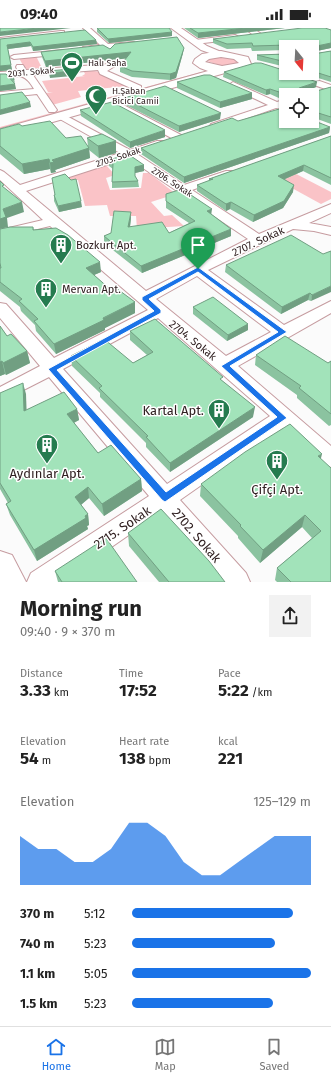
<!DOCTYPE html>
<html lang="en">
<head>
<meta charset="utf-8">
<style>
  :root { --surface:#fff; --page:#f2f2f2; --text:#222; --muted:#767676; --line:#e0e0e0; --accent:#1a73e8 }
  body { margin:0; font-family:"Fira Sans",sans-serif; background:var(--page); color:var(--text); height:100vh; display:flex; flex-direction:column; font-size:15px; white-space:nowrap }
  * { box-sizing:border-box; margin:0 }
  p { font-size:13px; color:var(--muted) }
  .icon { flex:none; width:22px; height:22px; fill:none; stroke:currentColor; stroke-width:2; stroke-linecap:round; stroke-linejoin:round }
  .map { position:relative; height:554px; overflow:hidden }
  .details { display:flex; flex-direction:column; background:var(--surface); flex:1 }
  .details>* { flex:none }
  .needle { width:26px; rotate:162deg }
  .controls { position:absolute; left:279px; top:12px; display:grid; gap:8px }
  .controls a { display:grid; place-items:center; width:40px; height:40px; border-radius:0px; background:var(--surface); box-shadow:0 1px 3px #0004; font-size:20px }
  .pin { position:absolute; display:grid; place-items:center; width:34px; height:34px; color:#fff; margin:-41px -17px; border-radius:50% 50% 50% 0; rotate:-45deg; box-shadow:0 0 4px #0007 }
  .pin .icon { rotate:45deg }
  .round { display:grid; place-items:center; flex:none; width:42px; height:42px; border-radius:0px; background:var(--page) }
  .overview { display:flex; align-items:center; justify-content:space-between; height:68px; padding:0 20px }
  h1 { font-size:22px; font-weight:700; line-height:30px }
  .stats { display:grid; grid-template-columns:repeat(3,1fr); gap:6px; height:68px; padding:4px 20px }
  .stats div { display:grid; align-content:center }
  .stats b { font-size:17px; font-weight:700 }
  .stats small { font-size:11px; font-weight:400 }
  .stats p { font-size:11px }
  .chart { height:112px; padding:8px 20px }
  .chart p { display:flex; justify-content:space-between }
  .chart svg { width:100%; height:72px; margin-top:4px; fill:var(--accent); opacity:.7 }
  ul { padding:0 20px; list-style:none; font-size:13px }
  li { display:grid; grid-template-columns:64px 48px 1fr; align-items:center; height:30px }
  li i { height:10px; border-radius:5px; background:var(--accent) }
  .status { display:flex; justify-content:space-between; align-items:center; height:28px; padding:0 20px; background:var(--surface); direction:ltr }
  .status svg { height:11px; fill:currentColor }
  .tab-bar { display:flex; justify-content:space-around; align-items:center; height:56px; border-top:1px solid var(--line); background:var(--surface); font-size:11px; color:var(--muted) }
  .tab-bar a { display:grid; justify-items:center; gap:2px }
  .tab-bar .current { color:var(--accent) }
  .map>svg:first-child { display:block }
  .green { fill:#fac3c7 }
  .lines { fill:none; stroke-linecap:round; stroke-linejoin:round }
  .minor-casing { stroke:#c69ca0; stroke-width:2 }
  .tertiary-casing { stroke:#c69ca0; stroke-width:2 }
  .secondary-casing { stroke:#c69ca0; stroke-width:2 }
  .minor { fill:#fff; fill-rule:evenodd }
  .tertiary { fill:#fff; fill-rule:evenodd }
  .secondary { fill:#fff; fill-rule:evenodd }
  .wall { fill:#8bc3a0 }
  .shaded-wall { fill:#719f82 }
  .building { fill:#a2e3ba; stroke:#719f82 }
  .route { fill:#1a73e8; stroke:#fff; fill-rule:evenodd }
  .labels { text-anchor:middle; stroke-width:3; stroke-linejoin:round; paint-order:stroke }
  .far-poi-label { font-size:9px; fill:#312122; stroke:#fff; text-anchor:start }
  .far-street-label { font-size:9px; fill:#312122; stroke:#fff }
  .street-label { font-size:11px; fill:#312122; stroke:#fff }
  .poi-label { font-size:11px; fill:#312122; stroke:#fff; text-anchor:start }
  .near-poi-label { font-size:13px; fill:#312122; stroke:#fff }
  .near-street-label { font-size:13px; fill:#312122; stroke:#fff }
</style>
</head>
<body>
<div class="status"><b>09:40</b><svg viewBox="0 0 49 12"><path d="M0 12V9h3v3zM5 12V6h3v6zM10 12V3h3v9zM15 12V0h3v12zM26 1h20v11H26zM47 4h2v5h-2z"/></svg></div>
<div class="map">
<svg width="331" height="554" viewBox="0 0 331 554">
  <rect width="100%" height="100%" fill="#fbfbfb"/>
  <!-- green -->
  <g class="green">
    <polygon points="36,28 42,40 25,41 19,30"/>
    <polygon points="216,28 230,29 238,33 236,36 222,38 207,33 209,30"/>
    <polygon points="85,41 104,45 127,58 78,63 81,69 52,77 46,65 53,64 48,64 42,53 85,48 82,48 85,46 84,44 74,44"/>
    <polygon points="201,44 207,46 0,101 0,99"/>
    <polygon points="271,133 331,164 331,171 321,176 290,159"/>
    <polygon points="106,137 115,147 106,150 110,162 141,160 143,145 149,145 176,166 151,174 164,188 172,187 184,198 137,201 136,188 110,188 107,177 85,178 78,152 52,155"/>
  </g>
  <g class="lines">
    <!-- minor casing -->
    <g class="minor-casing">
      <g id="minor">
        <polygon points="83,0 90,0 108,16 134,14 138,16 134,18 112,21 114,23 110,25 104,21 83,23 83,19 100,17"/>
        <polygon points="244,0 252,0 263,7 256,9"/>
        <polygon points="61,3 64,3 64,7 0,14 0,10"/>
        <polygon points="235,7 239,9 238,11 195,16 191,14 195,12"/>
        <polygon points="62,22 66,24 65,26 14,31 10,29 14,27"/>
        <path d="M111 36 115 38 107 43 141 58V62H135L100 46 98 42 33 47 57 82 55 84H49L37 66 0 70V64L34 61C24 44 18 48 0 50V44L18 43 16 39 17 37H23L26 42Z"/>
        <polygon points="286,43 286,45 297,45 331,57 331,63 286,47 285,45"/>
        <polygon points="233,54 277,74 286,71 286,82 276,80 219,100 211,100 210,98 211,96 268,77 230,59 229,57"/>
        <polygon points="112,71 183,108 184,110 179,113 175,112 109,76 107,74"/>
        <path d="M61 85 130 122 157 113H165L166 115 165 117 137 126 184 157 226 143H234L236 145 234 147 192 162 259 206 331 176V185L309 195 331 199V207L314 203 293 201 208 242 284 297 331 273V285L238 338 331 418V439L324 436 283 400 180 472 246 545 250 554H221L162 484 61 554H27L31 545 149 468 49 349 0 374V359L40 338 0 290V275L6 276 54 330 148 282 50 198 0 210V202L43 192 0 152V142L4 144 20 157 120 125 58 90 56 88ZM128 130 248 211 146 263 26 163ZM197 248 271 304 226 328 156 271ZM158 290 270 388 167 456 63 341Z"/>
      </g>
    </g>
    <!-- tertiary casing -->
    <g class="tertiary-casing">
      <polygon id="tertiary" points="171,0 181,0 207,18 226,26 221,29 201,22"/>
    </g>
    <!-- secondary casing -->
    <g class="secondary-casing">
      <g id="secondary">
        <polygon points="331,18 331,24 312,26 312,20"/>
        <path d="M221 23 248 29 251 36 245 41 225 45 0 109V101L208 43 200 40 193 35 195 31 202 26ZM221 29 234 31 239 35 222 38 205 34 209 31Z"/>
        <polygon points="0,523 12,527 26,554 0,554"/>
      </g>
    </g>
    <!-- minor -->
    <use href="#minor" class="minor"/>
    <!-- tertiary -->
    <use href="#tertiary" class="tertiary"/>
    <!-- secondary -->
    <use href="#secondary" class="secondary"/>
  </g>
  <!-- wall -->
  <g class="wall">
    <polygon points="97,0 172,4 172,8 109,15 97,4"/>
    <polygon points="184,0 285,0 198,10"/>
    <polygon points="331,2 331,20 312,24 313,26 331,23 331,54 302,45 312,45 312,19 286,19 286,22 252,23 251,20 227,21 213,15 213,11"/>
    <polygon points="0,11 96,12 97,16 33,23 31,18 8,21 12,42 0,43"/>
    <polygon points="110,21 183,25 176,50 170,52 132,49 120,44 120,38 126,30 46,39 42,29 41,24"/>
    <polygon points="286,26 286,39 257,32 257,27"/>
    <polygon points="224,44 316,59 305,63 313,64 331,59 331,96 312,89 312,67 286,67 281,71 270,66 266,67 223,49"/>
    <polygon points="0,46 7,48 13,47 15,55 12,53 16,61 0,63"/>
    <polygon points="177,54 252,65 252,71 220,80 177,60"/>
    <polygon points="124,70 220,91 179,104 124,76"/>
    <polygon points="80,82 165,109 130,120 81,88"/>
    <polygon points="238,93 286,93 330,99 329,105 184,155 141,126 141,120"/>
    <polygon points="22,98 66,110 88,118 87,110 116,113 116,125 99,130 89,122 90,130 55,142 56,144 51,145 50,141 24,146 0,126 0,101"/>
    <polygon points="331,108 331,157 303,143 285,151 293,164 283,180 253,194 230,181 226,183 197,163 197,157 209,153 209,151"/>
    <polygon points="109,132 144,137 144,143 135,145 135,148 138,153 139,159 112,160 112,154 113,141 109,138"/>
    <polygon points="166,166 211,186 231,208 142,245 104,215 104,208 111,205 131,190 130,199 169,205 189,195 166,180"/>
    <polygon points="54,167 82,179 59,184 54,173"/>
    <polygon points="33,199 34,202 101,244 94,247 111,262 135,274 135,285 105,300 105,302 56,326 36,303 35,297 21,283 20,279 0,263 0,201"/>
    <polygon points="323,226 311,273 308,272 281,286 225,244 226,237"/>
    <polygon points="193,279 248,296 248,302 227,313 193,286"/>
    <polygon points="0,298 7,308 27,323 30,335 6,347 5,346 0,348"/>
    <polygon points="130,303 222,353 253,389 170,444 146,419 146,415 100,369 100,365 72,338 71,328 133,335 147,327 130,312"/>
    <polygon points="256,327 328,335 331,333 331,397 329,398 297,370 297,367 255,337"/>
    <polygon points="0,365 26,366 26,382 77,381 79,392 74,395 98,425 141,451 142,463 104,488 89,470 81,477 88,486 89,497 87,498 88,501 37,533 10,487 6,476 8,475 0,461"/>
    <polygon points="320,431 331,554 277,554 275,552 277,540 312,510 302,499 260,535 238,510 238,508 200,468 201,456"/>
    <polygon points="128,505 225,554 159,554 129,518"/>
    <polygon points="55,543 137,554 58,554"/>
  </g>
  <!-- shaded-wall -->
  <g class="shaded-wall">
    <polygon points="38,0 71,0 0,8 0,4"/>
    <polygon points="246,0 285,0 198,10 198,5"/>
    <polygon points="172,4 172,8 109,15 108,11"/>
    <polygon points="96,12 97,16 33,23 33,19"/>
    <polygon points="30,14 31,18 8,21 7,17"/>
    <polygon points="331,15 331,20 312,24 312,19"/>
    <polygon points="184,20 183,25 176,50 170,52 170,46"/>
    <polygon points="131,24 131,30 46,39 45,33"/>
    <polygon points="11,37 12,42 0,43 0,38"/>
    <polygon points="72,43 72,48 50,50 49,45"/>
    <polygon points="317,54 316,59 298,66 299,60"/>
    <polygon points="15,56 16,61 0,63 0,58"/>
    <polygon points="270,61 270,66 266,67 266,62"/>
    <polygon points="288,64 287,67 286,67 286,70 281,71 282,65"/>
    <polygon points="252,65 252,71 220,80 220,74"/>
    <polygon points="30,74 31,79 0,87 0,82"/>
    <polygon points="221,85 220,91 179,104 179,98"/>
    <polygon points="330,99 329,105 184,155 184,149"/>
    <polygon points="165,102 165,109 130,120 130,114"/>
    <polygon points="116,113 116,125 99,130 98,118"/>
    <polygon points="89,120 90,130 55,142 56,144 51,145 50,135 52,132"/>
    <polygon points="49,131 50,141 24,146 22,136"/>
    <polygon points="144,137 144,143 135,145 135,139"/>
    <polygon points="304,137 303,143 278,154 278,148"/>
    <polygon points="294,157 293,164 283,180 253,194 254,187"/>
    <polygon points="81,173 82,179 59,184 58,178"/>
    <polygon points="22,174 24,184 7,190 8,199 0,201 0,191 3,181"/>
    <polygon points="231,174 230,181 226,183 226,176"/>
    <polygon points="212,181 211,188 207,183"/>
    <polygon points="131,184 131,190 129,206 128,199"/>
    <polygon points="231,201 231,208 142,245 141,238"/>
    <polygon points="100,234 101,244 87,250 86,240"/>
    <polygon points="331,258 331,264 311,273 312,267"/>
    <polygon points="310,265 308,272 281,286 282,279"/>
    <polygon points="135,274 135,285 105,300 105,302 56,326 54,316"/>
    <polygon points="248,296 248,302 227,313 228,307"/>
    <polygon points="27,323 30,335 6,347 3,335"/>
    <polygon points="2,333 5,346 0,348 0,334"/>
    <polygon points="23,355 26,366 27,394 24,383"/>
    <polygon points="255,379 253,389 170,444 170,435"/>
    <polygon points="77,381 79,392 69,397 67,386"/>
    <polygon points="322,426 319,438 318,428"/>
    <polygon points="141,451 142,463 104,488 102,476"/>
    <polygon points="88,459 89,470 77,480 75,469"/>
    <polygon points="88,486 89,497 87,498 88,501 37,533 34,522"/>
    <polygon points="305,487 302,499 260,535 263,522"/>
  </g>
  <!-- building -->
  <g class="building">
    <polygon points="0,0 38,0 0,4"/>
    <polygon points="97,0 169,0 172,4 108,11"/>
    <polygon points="190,0 246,0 198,5"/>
    <polygon points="302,0 325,0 331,2 331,15 312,19 287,19 288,17 253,18 252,15 227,16 213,11"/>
    <polygon points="85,2 96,12 33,19 30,14 7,17 11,37 0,38 0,11"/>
    <polygon points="177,9 184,20 176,44 170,46 132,43 120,38 131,24 45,33 41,24 103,17 110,21 115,16"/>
    <polygon points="312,22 313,26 331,23 331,49 312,43"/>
    <polygon points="286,26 286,34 257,27"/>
    <polygon points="255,35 261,35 286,43 286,45 291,45 317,54 299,60 300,63 313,64 331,59 331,89 312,83 312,67 288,67 288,64 282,65 270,61 266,62 224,44"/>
    <polygon points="71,41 72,43 49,45 48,43"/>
    <polygon points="0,46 6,46 15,56 0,58"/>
    <polygon points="13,47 14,52 7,48"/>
    <polygon points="204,47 210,47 252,65 220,74 177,54"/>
    <polygon points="165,58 221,85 179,98 124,70"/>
    <polygon points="22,64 30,74 0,82 0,67"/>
    <polygon points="112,74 165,102 130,114 80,82"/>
    <polygon points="286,79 286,93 312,93 312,92 330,99 184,149 141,120 232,90 238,93"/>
    <polygon points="50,93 66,110 81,108 89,120 52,132 54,134 50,135 49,131 22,136 0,118 0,101 19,96 22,98"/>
    <polygon points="102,106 116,113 98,118 87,110"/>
    <polygon points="331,108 331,150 304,137 278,148 294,157 284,173 254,187 231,174 226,176 197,157 213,151 209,151"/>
    <polygon points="128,126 144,137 135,139 135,148 138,153 112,154 113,136 109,132"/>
    <polygon points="65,146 71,152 76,151 81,173 58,178 54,167 55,167 52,150"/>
    <polygon points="0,153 4,157 2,158 22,174 3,181 6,189 0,191"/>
    <polygon points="182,161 212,181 207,183 231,201 141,238 104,208 111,205 114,183 131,184 128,199 162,194 169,205 195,193 166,173 166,166"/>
    <polygon points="10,199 33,199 33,202 56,200 68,207 100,234 86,240 111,262 116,260 135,274 103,290 104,292 54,316 34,293 38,291 19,273 22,271 0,254 0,240 1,240 0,235 0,201"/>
    <polygon points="291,207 323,226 331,223 331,258 312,267 310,265 282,279 226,237"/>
    <polygon points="213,269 248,296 228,307 193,279"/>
    <polygon points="155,291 223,349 220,351 255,379 170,435 146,409 148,408 99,360 102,358 71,328 104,311 133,335 153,324 130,303"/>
    <polygon points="0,298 7,308 11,306 27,323 3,335 2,333 0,334"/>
    <polygon points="285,308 328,335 331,333 331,386 299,360 301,358 256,327"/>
    <polygon points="23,355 24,383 64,364 77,381 67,386 98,425 111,417 141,451 102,476 88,459 75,469 88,486 85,488 86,490 34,522 6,476 11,473 0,455 0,365"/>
    <polygon points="290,396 322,426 318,428 331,440 331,554 291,554 277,540 321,503 305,487 263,522 240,498 241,497 201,456 245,424"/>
    <polygon points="161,481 209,533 225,554 169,554 128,505"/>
    <polygon points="106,510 137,554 62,554 55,543"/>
  </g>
  <!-- route -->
  <path class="route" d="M198 239 287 304 230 338 287 390 165 474 162 472 48 341 154 283 142 272V269ZM198 244 278 304 221 338 277 389 166 464 57 342 161 285V282L149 271Z"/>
  <!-- icons -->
  <defs>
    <g id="stadium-pin" transform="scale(1.15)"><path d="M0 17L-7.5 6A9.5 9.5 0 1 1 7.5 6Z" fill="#257b4f" stroke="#fff"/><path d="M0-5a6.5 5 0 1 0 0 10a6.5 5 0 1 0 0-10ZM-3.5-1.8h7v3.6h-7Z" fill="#fff"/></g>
    <g id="mosque-pin" transform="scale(1.15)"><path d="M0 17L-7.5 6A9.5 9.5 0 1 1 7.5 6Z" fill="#257b4f" stroke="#fff"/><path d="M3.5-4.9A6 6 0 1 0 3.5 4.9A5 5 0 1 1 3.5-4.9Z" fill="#fff"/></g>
    <g id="building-pin" transform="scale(1.15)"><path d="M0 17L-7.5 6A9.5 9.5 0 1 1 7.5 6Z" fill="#257b4f" stroke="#fff"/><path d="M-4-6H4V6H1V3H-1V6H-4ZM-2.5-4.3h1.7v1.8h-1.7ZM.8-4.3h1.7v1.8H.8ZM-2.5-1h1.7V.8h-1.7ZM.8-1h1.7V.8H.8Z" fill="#fff"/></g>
  </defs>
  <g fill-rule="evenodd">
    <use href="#stadium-pin" x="72" y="35"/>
    <use href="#mosque-pin" x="96" y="68"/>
    <use href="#building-pin" x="61" y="217"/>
    <use href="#building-pin" x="46" y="261"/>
    <use href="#building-pin" x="219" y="382"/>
    <use href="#building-pin" x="47" y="417"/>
    <use href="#building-pin" x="277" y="433"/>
  </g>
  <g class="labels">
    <!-- far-poi labels -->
    <g class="far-poi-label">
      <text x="88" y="38">Halı Saha</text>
      <text x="112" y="66">H.Şaban<tspan x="112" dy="10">Bicici Camii</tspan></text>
    </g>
    <!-- far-street labels -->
    <g class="far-street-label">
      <text transform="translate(31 44) rotate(-5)" y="3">2031. Sokak</text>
      <text transform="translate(118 129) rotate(-18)" y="3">2703. Sokak</text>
      <text transform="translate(172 154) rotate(33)" y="3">2706. Sokak</text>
    </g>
    <!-- street labels -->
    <g class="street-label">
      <text transform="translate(258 213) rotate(-25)" y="4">2707. Sokak</text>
      <text transform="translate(193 312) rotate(39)" y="4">2704. Sokak</text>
    </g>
    <!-- poi labels -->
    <g class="poi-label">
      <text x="76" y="221">Bozkurt Apt.</text>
      <text x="62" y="265">Mervan Apt.</text>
    </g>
    <!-- near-poi labels -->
    <g class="near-poi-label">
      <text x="204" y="387" text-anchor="end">Kartal Apt.</text>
      <text x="47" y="450">Aydınlar Apt.</text>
      <text x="277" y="466">Çifçi Apt.</text>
    </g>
    <!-- near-street labels -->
    <g class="near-street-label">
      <text transform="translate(122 499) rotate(-34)" y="5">2715. Sokak</text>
      <text transform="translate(197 507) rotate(49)" y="5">2702. Sokak</text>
    </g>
  </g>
</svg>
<div class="controls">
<a><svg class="needle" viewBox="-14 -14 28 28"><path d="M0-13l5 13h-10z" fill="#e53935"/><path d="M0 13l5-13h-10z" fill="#767676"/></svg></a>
<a><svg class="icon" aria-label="locate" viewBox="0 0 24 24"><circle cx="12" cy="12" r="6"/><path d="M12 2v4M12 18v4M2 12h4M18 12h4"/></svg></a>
</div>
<div class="pin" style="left:198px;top:241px;background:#1e9e55"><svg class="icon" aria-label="arrive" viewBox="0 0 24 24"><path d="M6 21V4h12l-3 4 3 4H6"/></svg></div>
</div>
<section class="details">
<div class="overview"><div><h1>Morning run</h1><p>09:40 · 9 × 370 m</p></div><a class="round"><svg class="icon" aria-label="share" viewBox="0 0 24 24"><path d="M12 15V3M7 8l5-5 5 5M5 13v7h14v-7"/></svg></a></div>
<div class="stats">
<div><p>Distance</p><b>3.33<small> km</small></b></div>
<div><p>Time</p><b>17:52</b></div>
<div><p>Pace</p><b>5:22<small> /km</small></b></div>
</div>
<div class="stats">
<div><p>Elevation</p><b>54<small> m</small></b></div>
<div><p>Heart rate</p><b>138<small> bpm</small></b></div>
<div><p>kcal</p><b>221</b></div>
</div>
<div class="chart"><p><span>Elevation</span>125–129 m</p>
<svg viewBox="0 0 160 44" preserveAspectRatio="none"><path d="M0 44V14L10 22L20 22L30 30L40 30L50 22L60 6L70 6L80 14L90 30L100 38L110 38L120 30L130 22L140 14L150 14L160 14V44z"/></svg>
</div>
<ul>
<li><b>370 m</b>5:12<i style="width:90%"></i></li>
<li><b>740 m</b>5:23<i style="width:80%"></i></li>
<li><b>1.1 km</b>5:05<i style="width:100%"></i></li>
<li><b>1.5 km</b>5:23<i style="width:79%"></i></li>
</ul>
</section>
<nav class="tab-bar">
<a class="current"><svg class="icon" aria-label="home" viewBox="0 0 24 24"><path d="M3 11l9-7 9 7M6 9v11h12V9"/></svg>Home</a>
<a><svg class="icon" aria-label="map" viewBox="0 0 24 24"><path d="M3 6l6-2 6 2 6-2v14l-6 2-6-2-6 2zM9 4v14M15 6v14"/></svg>Map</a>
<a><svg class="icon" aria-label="saved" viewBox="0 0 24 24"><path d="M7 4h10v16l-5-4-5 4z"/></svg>Saved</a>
</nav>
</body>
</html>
